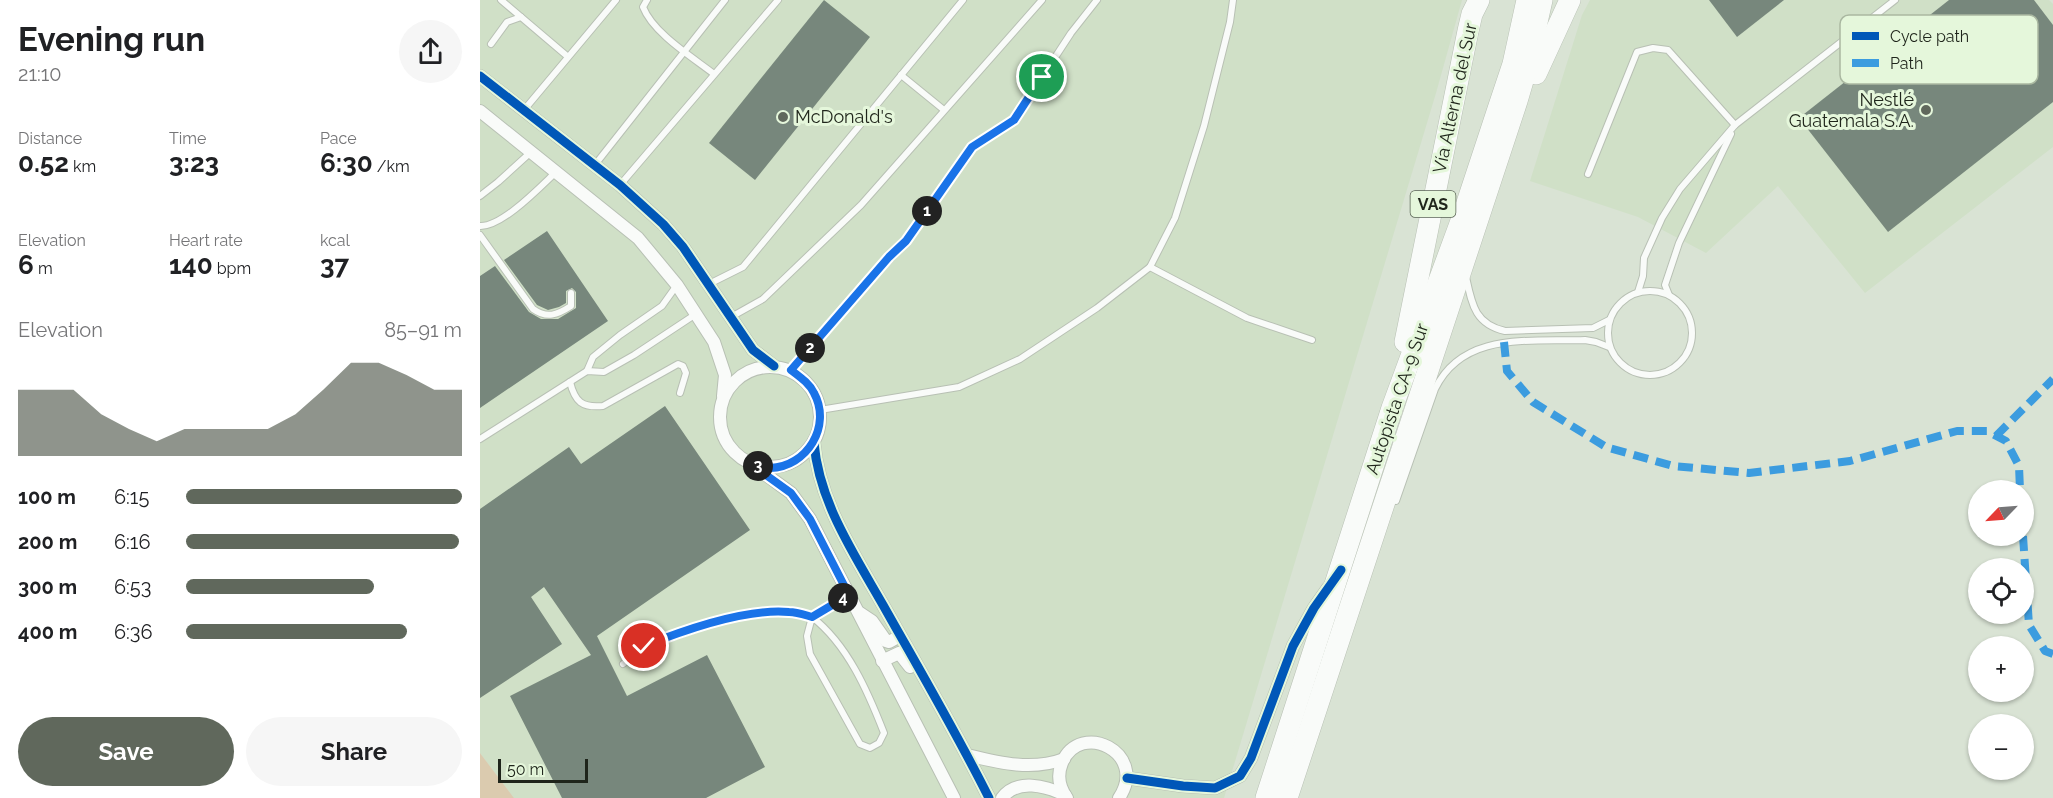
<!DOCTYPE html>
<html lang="en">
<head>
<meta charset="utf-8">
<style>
  :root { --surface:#fff; --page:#f6f6f6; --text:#202124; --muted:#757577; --accent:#60685c }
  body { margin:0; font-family:Raleway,sans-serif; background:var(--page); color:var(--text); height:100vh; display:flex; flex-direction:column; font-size:22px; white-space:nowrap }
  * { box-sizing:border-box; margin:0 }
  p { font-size:20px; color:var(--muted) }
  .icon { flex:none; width:33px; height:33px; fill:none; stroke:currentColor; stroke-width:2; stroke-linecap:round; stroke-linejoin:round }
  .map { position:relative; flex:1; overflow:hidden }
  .sheet { display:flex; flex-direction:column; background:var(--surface); width:480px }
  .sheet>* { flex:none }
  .needle { width:39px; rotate:245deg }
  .tools { position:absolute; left:1488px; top:480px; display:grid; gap:12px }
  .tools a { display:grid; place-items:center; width:66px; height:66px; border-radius:50%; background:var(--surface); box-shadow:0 2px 4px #0004; font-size:30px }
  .scale { position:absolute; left:18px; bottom:15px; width:90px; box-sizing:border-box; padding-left:6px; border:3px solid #1f251b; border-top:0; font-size:16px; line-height:21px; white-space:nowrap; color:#1f251b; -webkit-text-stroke:4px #e5f7db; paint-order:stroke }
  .pin { position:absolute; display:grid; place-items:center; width:51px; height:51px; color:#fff; margin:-26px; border:3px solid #fff; border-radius:50%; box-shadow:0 2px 6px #0007 }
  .km { position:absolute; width:30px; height:30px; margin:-15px; border-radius:50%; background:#222; color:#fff; font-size:16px; line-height:30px; text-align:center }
  .round { display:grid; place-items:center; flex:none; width:63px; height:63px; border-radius:32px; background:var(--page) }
  .overview { display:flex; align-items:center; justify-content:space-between; height:102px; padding:0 18px }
  h1 { font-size:33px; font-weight:700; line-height:45px }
  .metrics { display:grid; grid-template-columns:repeat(3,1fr); gap:9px; height:102px; padding:6px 18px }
  .metrics div { display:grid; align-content:center }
  .metrics b { font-size:26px; font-weight:700 }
  .metrics small { font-size:16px; font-weight:400 }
  .metrics p { font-size:16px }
  .chart { height:168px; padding:12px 18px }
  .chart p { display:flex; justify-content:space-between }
  .chart svg { width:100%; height:108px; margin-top:6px; fill:var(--accent); opacity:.7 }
  .primary-button { display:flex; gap:12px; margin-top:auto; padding:12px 18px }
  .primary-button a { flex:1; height:69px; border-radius:36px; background:var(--accent); color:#fff; font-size:24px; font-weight:700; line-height:69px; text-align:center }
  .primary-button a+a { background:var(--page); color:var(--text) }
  ul { padding:0 18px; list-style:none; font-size:20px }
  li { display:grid; grid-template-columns:96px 72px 1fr; align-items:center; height:45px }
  li i { height:15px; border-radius:8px; background:var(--accent) }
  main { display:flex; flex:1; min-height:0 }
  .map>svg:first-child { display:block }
  .built { fill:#d0e0c7 }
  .green { fill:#dbcbaf }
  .building { fill:#77877c }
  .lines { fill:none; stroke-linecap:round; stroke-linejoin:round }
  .lane-casing { stroke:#b8c0b4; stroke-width:8 }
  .street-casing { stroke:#b8c0b4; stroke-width:14 }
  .highway-casing { stroke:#b8c0b4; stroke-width:22 }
  .lane { stroke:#f9fbf9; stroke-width:6 }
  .street { stroke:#f9fbf9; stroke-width:12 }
  .highway { stroke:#f9fbf9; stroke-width:21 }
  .quiet { stroke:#3c9cdf; stroke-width:8; stroke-dasharray:15 8; stroke-linecap:butt }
  .cycleway-casing { stroke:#e5f7db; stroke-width:13 }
  .cycleway { stroke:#0057b8; stroke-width:9 }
  .route-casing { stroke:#fff; stroke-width:12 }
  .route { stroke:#1a73e8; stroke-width:8 }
  .poi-dot { fill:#60685c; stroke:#e5f7db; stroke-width:2 }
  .labels { text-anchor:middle; stroke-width:6; stroke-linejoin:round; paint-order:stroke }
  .shield { fill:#e5f7db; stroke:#5a6455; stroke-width:1.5 }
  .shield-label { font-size:16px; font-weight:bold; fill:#1f251b }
  .street-label { font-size:18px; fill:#1f251b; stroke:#e5f7db }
  .poi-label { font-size:18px; fill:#1f251b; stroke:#e5f7db; text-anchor:end }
  .key { fill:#e5f7db; stroke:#aab8a1; stroke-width:1.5 }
  .key-label { font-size:16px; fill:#1f251b }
</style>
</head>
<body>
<main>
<section class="sheet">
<div class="overview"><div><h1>Evening run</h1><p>21:10</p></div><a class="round"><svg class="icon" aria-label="share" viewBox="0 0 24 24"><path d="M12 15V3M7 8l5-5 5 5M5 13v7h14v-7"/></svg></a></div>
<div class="metrics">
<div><p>Distance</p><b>0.52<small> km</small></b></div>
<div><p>Time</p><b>3:23</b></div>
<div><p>Pace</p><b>6:30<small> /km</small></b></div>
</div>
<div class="metrics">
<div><p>Elevation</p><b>6<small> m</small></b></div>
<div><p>Heart rate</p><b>140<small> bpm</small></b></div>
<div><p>kcal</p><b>37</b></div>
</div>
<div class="chart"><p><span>Elevation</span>85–91 m</p>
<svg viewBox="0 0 160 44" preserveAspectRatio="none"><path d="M0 44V17L10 17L20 17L30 27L40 33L50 38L60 33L70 33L80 33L90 33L100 27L110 17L120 6L130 6L140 11L150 17L160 17V44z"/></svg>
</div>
<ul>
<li><b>100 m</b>6:15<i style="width:100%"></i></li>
<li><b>200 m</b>6:16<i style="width:99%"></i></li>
<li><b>300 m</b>6:53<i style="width:68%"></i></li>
<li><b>400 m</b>6:36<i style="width:80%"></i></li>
</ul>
<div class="primary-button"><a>Save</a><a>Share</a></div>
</section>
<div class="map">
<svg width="1573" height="798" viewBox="0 0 1573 798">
  <rect width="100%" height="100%" fill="#d9e3d4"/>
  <!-- built -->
  <g class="built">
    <polygon points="0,0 982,0 956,93 744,798 34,798 0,753"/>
    <polygon points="1110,0 1569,0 1573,4 1573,147 1385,293 1298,186 1226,253 1158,217 1050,181 1102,15"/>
  </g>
  <!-- green -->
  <polygon class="green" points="0,753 34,798 0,798"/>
  <!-- building -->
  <g class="building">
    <polygon points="344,0 390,37 275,180 229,143"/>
    <polygon points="1229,0 1304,0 1257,37"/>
    <polygon points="1469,0 1554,0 1573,25 1573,102 1408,232 1319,118"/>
    <polygon points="67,231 128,321 0,408 0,276 15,266 49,312 61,319 78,319 96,308 96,292 92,288 86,291 86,303 79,307 68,310 57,305 24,260"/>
    <polygon points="185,406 270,530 117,636 147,696 227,655 285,767 226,798 82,798 30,696 111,655 64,587 51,597 82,644 0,698 0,509 89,447 101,464"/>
  </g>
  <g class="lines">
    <!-- lane casing -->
    <g class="lane-casing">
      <g id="lane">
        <polyline points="21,0 87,56"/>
        <path d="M167 0 163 7C173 33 212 57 234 74"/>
        <polyline points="11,44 27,22 41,17"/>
        <polyline points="421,75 464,110"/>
        <polyline points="44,110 136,0"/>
        <polyline points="114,166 245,0"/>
        <polyline points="1108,174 1157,52 1173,48 1188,50 1255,125"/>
        <polyline points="140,185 298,0"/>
        <polyline points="0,196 18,182 51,152"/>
        <path d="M0 226C22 227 60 187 76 172"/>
        <path d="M0 235 53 309C67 319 77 315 91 306V293"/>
        <polyline points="670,267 767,318 832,340"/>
        <path d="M986 277C992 305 995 324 1025 331L1113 328 1129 320"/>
        <polyline points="229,284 263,267 483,0"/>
        <circle cx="1170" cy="333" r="42"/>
        <polyline points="1158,292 1163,276 1164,258 1182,218 1200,189 1255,125 1415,0"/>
        <polyline points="1189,295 1185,285 1199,243 1251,134"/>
        <polyline points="251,317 283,299 381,205 562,0"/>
        <polyline points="311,370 426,241 492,147 534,120 591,33 617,0"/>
        <polyline points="107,371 113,357 140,335 182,306 197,285"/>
        <path d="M90 382C95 402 102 408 123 406L198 364 203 366 206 373 200 393"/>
        <polyline points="340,410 479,387 540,359 617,308 670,267 695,218 724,126 750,22 753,0"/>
        <polyline points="0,439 107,371 124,372 154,355 216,314"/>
        <path d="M916 501 955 389C983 331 1050 342 1105 340L1116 342 1129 347"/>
        <path d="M143 664 164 647 244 619 270 614 309 612 332 617 327 636 330 654 380 744 390 748 399 743 404 733C388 692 368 645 332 617L369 595"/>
      </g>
    </g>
    <!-- street casing -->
    <g class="street-casing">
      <g id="street">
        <polyline points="0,76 140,185 183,224 203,247 273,350 294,366"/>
        <polyline points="0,111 158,238 197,285 234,342 245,375 243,396"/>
        <circle cx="290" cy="417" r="50"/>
        <path d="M334 443C339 502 374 554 403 605 439 669 476 732 509 798"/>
        <polyline points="271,464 311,493 330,519 474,798"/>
        <polyline points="380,613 392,621 406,641 409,642 420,636"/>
        <polyline points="402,661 419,653 430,667"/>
        <path d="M487 755C520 763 552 771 584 759"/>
        <polyline points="647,778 703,786 735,788 760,776 771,758 813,646 834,608 848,588"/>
        <path d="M522 798C537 778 566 786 585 795"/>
        <path d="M587 798C579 787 577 775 582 763 600 719 669 753 639 798"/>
      </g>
    </g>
    <!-- highway casing -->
    <g class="highway-casing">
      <g id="highway">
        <polyline points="1056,74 1090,0"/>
        <polyline points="925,342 988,31 992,14 999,0"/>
        <polyline points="786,798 912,408 981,221 1017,112 1033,64 1047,0"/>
        <polyline points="807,798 1037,101 1047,67 1062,0"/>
      </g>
    </g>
    <!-- lane -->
    <use href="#lane" class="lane"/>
    <!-- street -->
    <use href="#street" class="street"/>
    <!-- highway -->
    <use href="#highway" class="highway"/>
    <!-- quiet -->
    <g class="quiet">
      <polyline points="1024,342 1027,371 1053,402 1126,447 1193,466 1269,473 1370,461 1477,431 1507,431 1526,441 1539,466 1540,490"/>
      <polyline points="1516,436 1573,379"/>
      <polyline points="1543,536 1549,625 1565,651 1573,654"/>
    </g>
    <!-- cycleway casing -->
    <g class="cycleway-casing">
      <g id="cycleway">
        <polyline points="0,76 140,185 183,224 203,247 273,350 294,366"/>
        <path d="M334 443C339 502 374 554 403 605 439 669 476 732 509 798"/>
        <polyline points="647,778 703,786 735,788 760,776 771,758 813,646 834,608 861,570"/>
      </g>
    </g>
    <!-- cycleway -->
    <use href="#cycleway" class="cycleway"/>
  </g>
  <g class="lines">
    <!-- route casing -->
    <g class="route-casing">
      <path id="route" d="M164 646C204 630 266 608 309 612 317 612 325 615 332 617L369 595 330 519 311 493 272 465C277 466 284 468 290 468 327 467 352 426 334 393 329 383 320 377 311 370L409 257 426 241 492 147 534 120 562 77"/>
    </g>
    <!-- route -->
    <use href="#route" class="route"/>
  </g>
  <!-- markers -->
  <g class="poi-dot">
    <circle cx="1446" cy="110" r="6"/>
    <circle cx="303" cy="117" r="6"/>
  </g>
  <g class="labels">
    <!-- shield labels -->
    <rect class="shield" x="930.5" y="191" width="45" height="26" rx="4.5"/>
    <g class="shield-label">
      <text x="953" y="210">VAS</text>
    </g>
    <!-- street labels -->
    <g class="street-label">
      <text transform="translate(975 98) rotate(-78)" y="6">Vía Alterna del Sur</text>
      <text transform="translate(917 399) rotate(-71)" y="6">Autopista CA-9 Sur</text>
    </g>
    <!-- poi labels -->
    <g class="poi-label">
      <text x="1434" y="106">Nestlé<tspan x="1434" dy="21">Guatemala S.A.</tspan></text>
      <text x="315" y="123" text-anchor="start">McDonald's</text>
    </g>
  </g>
  <!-- legend -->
  <rect x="1360" y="15" width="198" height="69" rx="9" class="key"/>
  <rect x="1372" y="32" width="27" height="8" fill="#0057b8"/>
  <rect x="1372" y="59" width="27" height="8" fill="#3c9cdf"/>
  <g class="key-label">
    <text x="1410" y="42">Cycle path</text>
    <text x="1410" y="69">Path</text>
  </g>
</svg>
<div class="tools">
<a><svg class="needle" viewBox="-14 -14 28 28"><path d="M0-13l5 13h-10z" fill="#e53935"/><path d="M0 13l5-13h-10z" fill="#757577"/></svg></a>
<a><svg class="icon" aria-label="locate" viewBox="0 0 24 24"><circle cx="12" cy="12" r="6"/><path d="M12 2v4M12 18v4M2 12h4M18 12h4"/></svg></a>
<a>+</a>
<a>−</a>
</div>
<div class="scale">50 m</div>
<div class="pin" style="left:562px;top:77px;background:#1e9e55"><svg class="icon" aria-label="arrive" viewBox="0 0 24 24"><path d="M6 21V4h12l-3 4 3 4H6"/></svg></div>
<div class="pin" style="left:164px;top:646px;background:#d93025"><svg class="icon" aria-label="check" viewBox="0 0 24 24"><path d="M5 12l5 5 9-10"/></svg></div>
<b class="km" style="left:447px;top:211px">1</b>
<b class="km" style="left:330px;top:348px">2</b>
<b class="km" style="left:278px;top:466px">3</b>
<b class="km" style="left:363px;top:598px">4</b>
</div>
</main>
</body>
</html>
